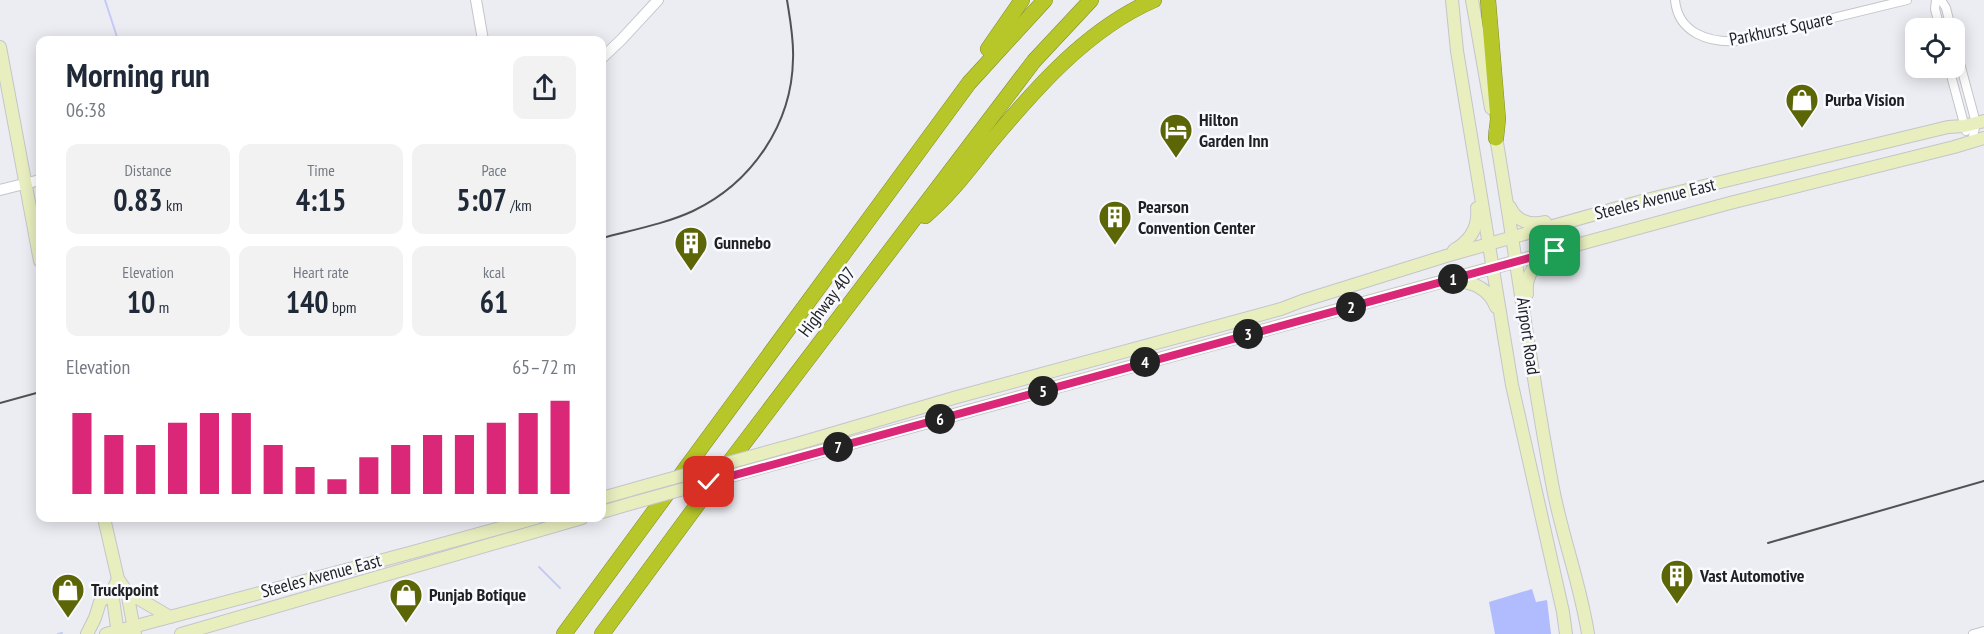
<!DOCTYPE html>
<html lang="en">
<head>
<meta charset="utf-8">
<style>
  :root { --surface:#fff; --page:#f2f2f3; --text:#1f2937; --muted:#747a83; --accent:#db2777 }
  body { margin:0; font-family:"PT Sans Narrow",sans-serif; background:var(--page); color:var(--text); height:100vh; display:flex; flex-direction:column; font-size:22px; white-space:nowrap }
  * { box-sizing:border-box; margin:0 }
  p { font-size:20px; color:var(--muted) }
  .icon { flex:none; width:33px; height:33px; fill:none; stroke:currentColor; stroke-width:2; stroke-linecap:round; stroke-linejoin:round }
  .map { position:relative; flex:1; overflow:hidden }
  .drawer { position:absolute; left:36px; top:36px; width:570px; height:486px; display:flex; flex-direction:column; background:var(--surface); border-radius:12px; box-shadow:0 3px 15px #0003 }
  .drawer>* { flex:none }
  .tools { position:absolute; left:1905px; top:18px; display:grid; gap:12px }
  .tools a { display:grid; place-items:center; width:60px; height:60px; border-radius:12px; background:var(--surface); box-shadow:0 3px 15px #0003; font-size:30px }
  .pin { position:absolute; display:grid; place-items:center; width:51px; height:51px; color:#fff; margin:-26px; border-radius:12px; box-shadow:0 3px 9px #0006 }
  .km { position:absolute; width:30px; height:30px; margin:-15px; border-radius:50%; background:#222; color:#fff; font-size:16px; line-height:30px; text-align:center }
  .round { display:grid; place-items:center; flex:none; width:63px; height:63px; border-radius:12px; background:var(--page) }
  .summary { display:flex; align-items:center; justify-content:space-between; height:102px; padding:0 30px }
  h1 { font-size:33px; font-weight:600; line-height:45px }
  .figures { display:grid; grid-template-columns:repeat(3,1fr); gap:9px; height:102px; padding:6px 30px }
  .figures div { display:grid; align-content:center; border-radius:12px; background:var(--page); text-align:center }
  .figures b { font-size:30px; font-weight:600 }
  .figures small { font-size:16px; font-weight:400 }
  .figures p { font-size:16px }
  .chart { height:168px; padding:12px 30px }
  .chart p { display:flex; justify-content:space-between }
  .chart svg { width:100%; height:108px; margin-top:6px; stroke:var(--accent); stroke-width:6 }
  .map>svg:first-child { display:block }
  .green { fill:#b1bcff }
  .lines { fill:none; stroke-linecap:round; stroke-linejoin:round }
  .stream { stroke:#c3cbf4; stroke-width:2 }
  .minor-casing { stroke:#c4c5ca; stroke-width:10 }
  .tertiary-casing { stroke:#c4c5ca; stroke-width:12 }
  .secondary-casing { stroke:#c4c5ca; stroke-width:14 }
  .motorway-casing { stroke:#828d27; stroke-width:16 }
  .minor { stroke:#fff; stroke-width:8 }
  .tertiary { stroke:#fff; stroke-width:10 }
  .secondary { stroke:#e9eebf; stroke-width:12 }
  .motorway { stroke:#b7c72a; stroke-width:15 }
  .rail { stroke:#515254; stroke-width:2 }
  .secondary-bridge-casing { stroke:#c4c5ca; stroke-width:14; stroke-linecap:butt }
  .secondary-bridge { stroke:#e9eebf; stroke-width:12 }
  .route-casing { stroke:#fff; stroke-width:12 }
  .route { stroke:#db2777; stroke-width:8 }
  .labels { text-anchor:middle; stroke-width:5; stroke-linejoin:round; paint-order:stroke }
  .street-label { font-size:18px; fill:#1f2022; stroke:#f9faff }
  .poi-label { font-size:18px; font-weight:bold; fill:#1f2022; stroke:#f9faff; text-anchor:start }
</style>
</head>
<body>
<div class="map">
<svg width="1984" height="634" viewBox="0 0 1984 634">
  <rect width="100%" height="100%" fill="#ecedf2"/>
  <!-- green -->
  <polygon class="green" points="1532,589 1536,602 1547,600 1551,634 1495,634 1489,602"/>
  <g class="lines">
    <!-- stream -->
    <g class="stream">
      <polyline points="105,0 118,40"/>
      <polyline points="539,567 560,588"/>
      <polyline points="58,634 62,633"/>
    </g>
    <!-- minor casing -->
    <g class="minor-casing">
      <g id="minor">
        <path d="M1675 0C1678 33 1709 43 1738 41L1907 0"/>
        <polyline points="1936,0 1935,9 1940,28"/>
        <polyline points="1941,0 1946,8 1951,28"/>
        <polyline points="1954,41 1976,123 1972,141"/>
        <polyline points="1949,68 1966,131"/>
        <polyline points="1973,634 1984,631"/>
      </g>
    </g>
    <!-- tertiary casing -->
    <g class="tertiary-casing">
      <g id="tertiary">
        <polyline points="476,0 483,40"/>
        <polyline points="602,58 621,40 658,0"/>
        <polyline points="0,190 40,180"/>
      </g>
    </g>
    <!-- secondary casing -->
    <g class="secondary-casing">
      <g id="secondary">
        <polyline points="1452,0 1457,51 1512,385 1563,612 1566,634"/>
        <polyline points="1472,0 1491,108"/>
        <polyline points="0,47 40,261"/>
        <path d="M1495 131C1515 248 1530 366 1552 483 1561 534 1580 582 1588 634"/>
        <path d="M1510 207C1516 221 1530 226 1545 222"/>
        <path d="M1454 250C1470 241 1479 227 1477 208"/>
        <path d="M1456 281C1474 282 1489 289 1496 307"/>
        <path d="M1527 294C1525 277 1533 265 1547 256"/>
        <polyline points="800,443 957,397 1281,309 1302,301 1446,256 1642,201 1948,127 1964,126 1984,121"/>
        <polyline points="785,461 1730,203 1954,147 1984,138"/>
        <polyline points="602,498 648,485"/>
        <polyline points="602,512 633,503"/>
        <polyline points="104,518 118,579 127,592 135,634"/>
        <polyline points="118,579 112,592 118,634"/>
        <polyline points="127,592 170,617"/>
        <polyline points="87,634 95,618 100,602 112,592"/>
        <polyline points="106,634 413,552 536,518"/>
        <polyline points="181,634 582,518"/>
      </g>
    </g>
    <!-- motorway casing -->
    <g class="motorway-casing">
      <g id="motorway">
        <polyline points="1488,0 1498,119 1496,138"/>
        <polyline points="988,49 1022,0"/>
        <path d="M925 216C950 195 969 169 989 144 1035 89 1087 29 1154 0"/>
        <polyline points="564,634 969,83 1045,0"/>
        <polyline points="602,634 700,501 1034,61 1091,0"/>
      </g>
    </g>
    <!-- minor -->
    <use href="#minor" class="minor"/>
    <!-- tertiary -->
    <use href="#tertiary" class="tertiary"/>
    <!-- secondary -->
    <use href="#secondary" class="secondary"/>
    <!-- motorway -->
    <use href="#motorway" class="motorway"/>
    <!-- rail -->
    <g class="rail">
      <path d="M602 238C632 230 665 224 693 211 752 183 792 124 793 59 794 39 790 19 787 0"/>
      <polyline points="0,403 40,392"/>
      <polyline points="1768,543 1984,481"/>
    </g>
    <!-- secondary-bridge casing -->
    <g class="secondary-bridge-casing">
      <g id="secondary-bridge">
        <polyline points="648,485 800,443"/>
        <polyline points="633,503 785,461"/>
      </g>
    </g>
    <!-- secondary-bridge -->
    <use href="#secondary-bridge" class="secondary-bridge"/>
  </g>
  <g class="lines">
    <!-- route casing -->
    <g class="route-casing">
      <polyline id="route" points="709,482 1555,251"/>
    </g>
    <!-- route -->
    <use href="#route" class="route"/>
  </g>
  <!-- icons -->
  <defs>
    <g id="shop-pin" transform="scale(1.725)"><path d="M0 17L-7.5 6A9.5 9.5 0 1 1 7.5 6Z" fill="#5d6607" stroke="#f9faff"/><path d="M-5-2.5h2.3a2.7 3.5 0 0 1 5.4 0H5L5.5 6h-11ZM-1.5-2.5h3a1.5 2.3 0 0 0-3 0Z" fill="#fff"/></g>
    <g id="hotel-pin" transform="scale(1.725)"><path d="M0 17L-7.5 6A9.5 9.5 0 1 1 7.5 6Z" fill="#5d6607" stroke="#f9faff"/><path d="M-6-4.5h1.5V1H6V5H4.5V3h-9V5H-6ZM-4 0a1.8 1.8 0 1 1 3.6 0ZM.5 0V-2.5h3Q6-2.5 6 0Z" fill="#fff"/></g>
    <g id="building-pin" transform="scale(1.725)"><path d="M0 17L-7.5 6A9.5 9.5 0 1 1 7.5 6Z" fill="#5d6607" stroke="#f9faff"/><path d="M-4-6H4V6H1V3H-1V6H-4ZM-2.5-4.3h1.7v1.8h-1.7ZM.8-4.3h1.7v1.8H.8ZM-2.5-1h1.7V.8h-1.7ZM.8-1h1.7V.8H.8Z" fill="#fff"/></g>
  </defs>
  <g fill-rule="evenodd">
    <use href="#shop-pin" x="1802" y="100"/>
    <use href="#hotel-pin" x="1176" y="130"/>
    <use href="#building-pin" x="1115" y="217"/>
    <use href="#building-pin" x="691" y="243"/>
    <use href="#building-pin" x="1677" y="576"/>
    <use href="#shop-pin" x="68" y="590"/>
    <use href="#shop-pin" x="406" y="595"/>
  </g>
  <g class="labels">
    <!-- street labels -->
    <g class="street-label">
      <text transform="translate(1781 29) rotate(-12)" y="6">Parkhurst Square</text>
      <text transform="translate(1655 199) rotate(-14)" y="6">Steeles Avenue East</text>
      <text transform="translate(827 302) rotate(-53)" y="6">Highway 407</text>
      <text transform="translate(1528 336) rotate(82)" y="6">Airport Road</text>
      <text transform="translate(321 576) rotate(-15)" y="6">Steeles Avenue East</text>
    </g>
    <!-- poi labels -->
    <g class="poi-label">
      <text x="1825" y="106">Purba Vision</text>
      <text x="1199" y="126">Hilton<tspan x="1199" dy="21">Garden Inn</tspan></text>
      <text x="1138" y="213">Pearson<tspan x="1138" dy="21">Convention Center</tspan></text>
      <text x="714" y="249">Gunnebo</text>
      <text x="1700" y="582">Vast Automotive</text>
      <text x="91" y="596">Truckpoint</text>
      <text x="429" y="601">Punjab Botique</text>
    </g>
  </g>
</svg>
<div class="tools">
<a><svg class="icon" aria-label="locate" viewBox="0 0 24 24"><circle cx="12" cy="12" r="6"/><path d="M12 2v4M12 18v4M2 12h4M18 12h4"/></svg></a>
</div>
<div class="pin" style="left:1555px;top:251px;background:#1e9e55"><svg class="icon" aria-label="arrive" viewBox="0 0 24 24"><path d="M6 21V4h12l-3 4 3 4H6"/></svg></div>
<div class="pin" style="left:709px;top:482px;background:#d93025"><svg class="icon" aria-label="check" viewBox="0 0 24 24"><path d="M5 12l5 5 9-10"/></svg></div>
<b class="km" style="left:1453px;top:279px">1</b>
<b class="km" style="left:1351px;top:307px">2</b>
<b class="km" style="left:1248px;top:334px">3</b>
<b class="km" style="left:1145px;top:362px">4</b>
<b class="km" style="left:1043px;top:391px">5</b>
<b class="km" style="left:940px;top:419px">6</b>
<b class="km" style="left:838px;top:447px">7</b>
<section class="drawer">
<div class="summary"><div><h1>Morning run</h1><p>06:38</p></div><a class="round"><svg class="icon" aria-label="share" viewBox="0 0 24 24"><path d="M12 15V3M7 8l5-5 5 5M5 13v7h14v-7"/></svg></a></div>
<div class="figures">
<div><p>Distance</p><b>0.83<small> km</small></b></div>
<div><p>Time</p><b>4:15</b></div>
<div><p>Pace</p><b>5:07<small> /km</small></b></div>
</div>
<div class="figures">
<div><p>Elevation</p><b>10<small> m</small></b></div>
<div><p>Heart rate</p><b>140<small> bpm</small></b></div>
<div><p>kcal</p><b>61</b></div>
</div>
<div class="chart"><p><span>Elevation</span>65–72 m</p>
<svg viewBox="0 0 160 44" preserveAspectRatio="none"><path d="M5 44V11M15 44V20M25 44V24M35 44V15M45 44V11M55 44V11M65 44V24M75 44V33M85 44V38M95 44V29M105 44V24M115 44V20M125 44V20M135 44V15M145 44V11M155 44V6"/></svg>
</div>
</section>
</div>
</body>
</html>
